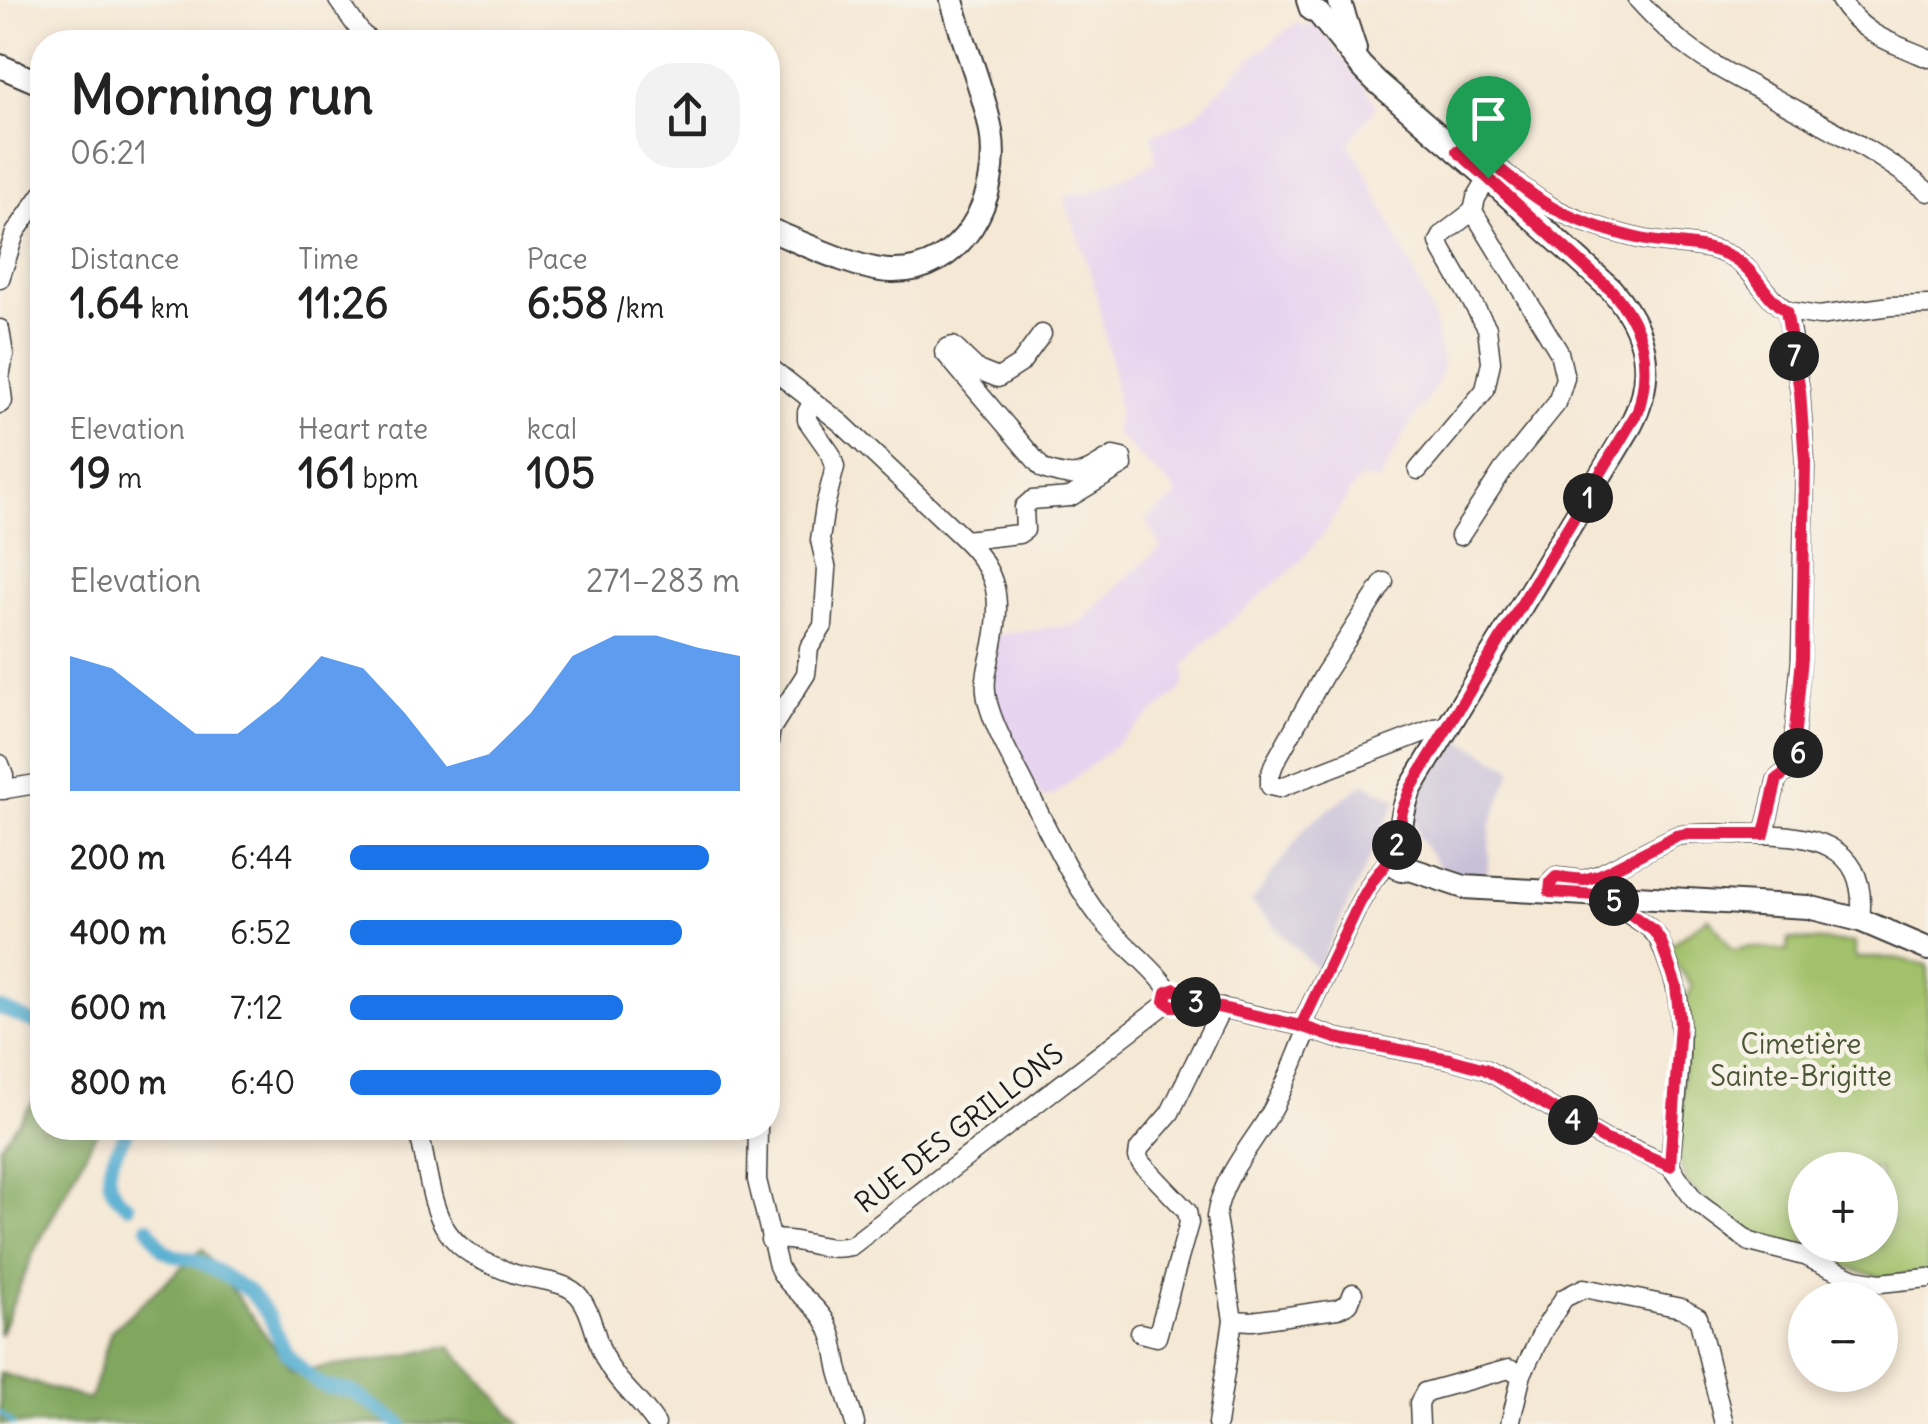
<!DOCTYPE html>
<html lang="en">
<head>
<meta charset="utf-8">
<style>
  :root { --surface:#fff; --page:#f2f2f2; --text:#222; --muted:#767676; --accent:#1a73e8 }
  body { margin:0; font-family:Delius,sans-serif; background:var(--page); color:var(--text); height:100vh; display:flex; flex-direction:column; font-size:38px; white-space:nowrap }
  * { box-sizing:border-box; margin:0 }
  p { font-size:32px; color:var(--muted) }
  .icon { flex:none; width:55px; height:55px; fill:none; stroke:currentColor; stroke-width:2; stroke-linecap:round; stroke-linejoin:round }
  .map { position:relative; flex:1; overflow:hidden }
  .sheet { position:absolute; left:30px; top:30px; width:750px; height:1110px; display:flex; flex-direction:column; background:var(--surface); border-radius:40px; box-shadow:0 5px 15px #0003 }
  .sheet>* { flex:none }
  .fabs { position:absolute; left:1788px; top:1152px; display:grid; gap:20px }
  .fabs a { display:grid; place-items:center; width:110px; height:110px; border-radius:50%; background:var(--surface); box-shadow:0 5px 15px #0003; font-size:50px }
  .pin { position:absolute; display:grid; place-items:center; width:85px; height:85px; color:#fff; margin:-102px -42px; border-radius:50% 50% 50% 0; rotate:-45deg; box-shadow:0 0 10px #0007 }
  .pin .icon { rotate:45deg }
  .km { position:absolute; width:50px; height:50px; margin:-25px; border-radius:50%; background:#222; color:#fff; font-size:28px; line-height:50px; text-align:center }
  .round { display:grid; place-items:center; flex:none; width:105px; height:105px; border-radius:40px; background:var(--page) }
  .headline { display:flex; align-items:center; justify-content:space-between; height:170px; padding:0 40px }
  h1 { font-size:55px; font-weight:700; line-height:75px }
  .stats { display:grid; grid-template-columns:repeat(3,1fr); gap:15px; height:170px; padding:10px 40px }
  .stats div { display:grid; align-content:center }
  .stats b { font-size:42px; font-weight:700 }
  .stats small { font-size:28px; font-weight:400 }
  .stats p { font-size:28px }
  .chart { height:280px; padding:20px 40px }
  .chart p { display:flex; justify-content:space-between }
  .chart svg { width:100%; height:180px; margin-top:10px; fill:var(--accent); opacity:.7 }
  ul { padding:0 40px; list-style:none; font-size:32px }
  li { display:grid; grid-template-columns:160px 120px 1fr; align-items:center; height:75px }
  li i { height:25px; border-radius:12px; background:var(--accent) }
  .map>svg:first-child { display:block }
  .built { fill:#e6d3f0 }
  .industrial { fill:#c8c0d8 }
  .green { fill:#a2c16a; stroke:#5f6e43; stroke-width:2.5; fill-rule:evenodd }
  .forest { fill:#81a75e; stroke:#4e623d; stroke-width:2.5 }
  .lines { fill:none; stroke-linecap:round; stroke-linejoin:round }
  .stream { stroke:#55aed2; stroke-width:4 }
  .canal { stroke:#55aed2; stroke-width:14 }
  .minor-casing { stroke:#3d3b38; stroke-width:21 }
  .major-casing { stroke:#3d3b38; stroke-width:26 }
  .minor { stroke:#fff; stroke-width:18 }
  .major { stroke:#fff; stroke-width:22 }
  .route-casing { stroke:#fff; stroke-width:20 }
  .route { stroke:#e11d48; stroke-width:12 }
  .labels { text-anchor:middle; stroke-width:9; stroke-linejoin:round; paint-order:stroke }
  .park-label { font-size:28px; fill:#4b5637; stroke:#f7f3e8 }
  .street-label { font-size:28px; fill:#1c1c1c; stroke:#f7f3e8 }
</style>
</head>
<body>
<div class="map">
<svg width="1928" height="1424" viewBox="0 0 1928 1424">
  <rect width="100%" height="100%" fill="#f7f3e8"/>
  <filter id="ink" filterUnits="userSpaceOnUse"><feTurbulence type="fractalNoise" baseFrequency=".01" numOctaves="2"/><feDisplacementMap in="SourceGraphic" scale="20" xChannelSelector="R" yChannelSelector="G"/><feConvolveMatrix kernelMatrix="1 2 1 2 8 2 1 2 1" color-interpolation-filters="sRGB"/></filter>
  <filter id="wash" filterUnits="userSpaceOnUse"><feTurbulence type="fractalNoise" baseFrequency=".0048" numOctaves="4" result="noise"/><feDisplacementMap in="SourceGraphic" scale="40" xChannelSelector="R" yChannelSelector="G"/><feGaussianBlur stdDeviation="2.25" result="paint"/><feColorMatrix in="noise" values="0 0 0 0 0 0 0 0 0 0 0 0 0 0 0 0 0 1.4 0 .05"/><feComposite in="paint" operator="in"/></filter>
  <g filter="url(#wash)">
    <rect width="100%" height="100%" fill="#f5e8d5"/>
    <!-- built -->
    <polygon class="built" points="1297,22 1303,28 1316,24 1375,102 1375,108 1348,144 1361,163 1405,254 1434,320 1442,365 1437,384 1406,430 1380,479 1376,481 1360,477 1323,534 1299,563 1205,643 1183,667 1186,675 1181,690 1053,796 1042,798 1001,725 989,687 997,635 1079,624 1117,587 1161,547 1145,520 1173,500 1177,493 1115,433 1118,408 1112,366 1093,280 1064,197 1083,191 1086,196 1156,162 1152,133 1164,131 1195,116 1241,67"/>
    <!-- industrial -->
    <g class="industrial">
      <polygon points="1453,736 1513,768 1491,824 1487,879 1440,867 1417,836 1414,801"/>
      <polygon points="1365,783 1397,800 1317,970 1251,902 1308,825"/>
    </g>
    <!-- green -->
    <path class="green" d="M1709 918 1733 950 1750 947 1787 951 1788 939 1855 943V958H1895L1928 965V1272L1883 1278 1752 1238 1688 1185 1679 1160 1686 1001 1692 986 1665 949ZM1805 1170H1880V1245H1805Z"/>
    <!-- forest -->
    <g class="forest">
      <polygon points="42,1090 42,1128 99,1128 34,1252 0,1335 0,1146"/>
      <polygon points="202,1249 292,1371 393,1358 450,1346 521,1424 0,1424 0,1373 90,1400 111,1331"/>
    </g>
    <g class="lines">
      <!-- stream -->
      <polyline class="stream" points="0,1412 13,1424"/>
      <!-- canal -->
      <g class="canal">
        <polyline points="0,1008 42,1026"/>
        <path d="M128 1206C94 1182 113 1156 129 1128"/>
        <polyline points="148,1227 163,1250 175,1256 193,1259 216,1270 251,1293 270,1318 285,1352 315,1381 326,1387 351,1391 401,1424"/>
      </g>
    </g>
  </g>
  <g filter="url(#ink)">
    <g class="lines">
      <!-- minor casing -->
      <g class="minor-casing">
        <g id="minor">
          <polyline points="338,0 362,34 372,42"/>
          <path d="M1638 0C1650 13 1663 27 1677 38 1704 62 1737 78 1769 95 1823 125 1881 153 1928 192"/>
          <path d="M1840 0C1863 36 1891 42 1928 58"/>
          <path d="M1457 151 1473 147C1499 167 1524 192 1553 208 1577 221 1614 233 1641 239 1671 246 1704 242 1732 257 1755 270 1764 297 1787 311L1800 391 1805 462 1801 659 1794 741 1800 761 1777 779 1764 834"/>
          <polyline points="0,279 15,233 42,194"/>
          <polyline points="1787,311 1819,316 1891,306 1928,305"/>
          <polyline points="0,329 4,355 0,377 3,401 0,404"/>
          <path d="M768 366 841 423 965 540C998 573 1002 599 993 644 988 670 981 683 990 710 999 739 1016 766 1029 793 1051 836 1071 880 1101 919 1122 945 1150 963 1169 990"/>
          <polyline points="1418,470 1485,390 1491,362 1487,328 1442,250 1439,242 1443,234 1473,211"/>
          <polyline points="1460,536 1503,470 1557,403 1565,378 1559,352 1473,211 1476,198 1488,178"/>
          <path d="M965 540 1019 534 1025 530 1024 507 1032 500 1070 497 1123 465 1122 458 1113 456C1081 474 1080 482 1043 469L944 352 947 348 953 346 978 370 998 378 1020 364 1042 334"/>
          <polyline points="1384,582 1325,673 1274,764 1270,776 1270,786 1279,788 1435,728 1449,726"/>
          <polyline points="768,748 771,729 806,674 809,648 823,626 827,570 820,540 825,506 835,467 831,454 807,420 807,412 813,401"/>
          <polyline points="0,764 4,775 4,790"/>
          <polyline points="0,790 42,783"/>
          <path d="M1550 893 1551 882 1556 877 1584 880 1599 875 1676 836C1699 832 1723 834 1746 834 1807 834 1870 840 1860 920"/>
          <path d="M1612 896C1622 918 1653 921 1661 944 1666 957 1673 974 1676 988 1687 1041 1674 1112 1670 1166"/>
          <polyline points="1183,999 1301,1026 1336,1038 1449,1059 1485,1069 1606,1140 1629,1147 1670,1166"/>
          <polyline points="1301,1026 1359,904 1373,880 1392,857"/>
          <path d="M418 1128C437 1208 427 1246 518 1275 536 1280 563 1281 576 1293 591 1306 595 1339 604 1357 616 1383 641 1400 656 1424"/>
          <path d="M758 1128 757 1180 778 1266C787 1288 811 1299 824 1319 836 1340 834 1349 839 1371 844 1389 850 1406 855 1424"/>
          <polyline points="1670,1166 1695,1201 1750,1242 1804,1256 1855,1279 1880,1283 1928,1278"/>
          <path d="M770 1240C801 1236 819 1253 851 1246L1167 1003"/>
          <polyline points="1233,1320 1252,1321 1337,1309 1349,1303 1353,1293"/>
          <polyline points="1140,1333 1157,1337 1189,1223 1187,1211 1141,1163 1138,1157 1139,1149 1170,1113 1222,1007"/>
          <path d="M1217 1424 1233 1320 1216 1217C1221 1179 1251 1146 1270 1114 1285 1088 1296 1057 1308 1029"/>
          <polyline points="1420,1424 1419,1403 1425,1392 1509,1369 1522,1374"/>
          <polyline points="1510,1424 1522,1374 1544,1329 1564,1298 1584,1288 1681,1308 1698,1317 1724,1424"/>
        </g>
      </g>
      <!-- major casing -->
      <g class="major-casing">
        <g id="major">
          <path d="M1308 0 1311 9 1319 14 1361 66 1376 81 1488 178 1611 289C1648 331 1656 375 1631 425L1411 788C1400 810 1403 837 1392 857L1394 865 1401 870 1410 869 1464 887 1808 907 1860 920 1928 949"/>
          <polyline points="1340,3 1355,49"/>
          <polyline points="0,66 42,84"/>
          <path d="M768 229C798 241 858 270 890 271 963 274 1002 196 991 131 983 86 963 45 952 0"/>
        </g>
      </g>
      <!-- minor -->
      <use href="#minor" class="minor"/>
      <!-- major -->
      <use href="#major" class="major"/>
    </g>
  </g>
  <g class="lines" filter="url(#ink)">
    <!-- route casing -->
    <g class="route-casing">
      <path id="route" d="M1488 178 1611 290C1644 327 1652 363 1638 411L1411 788 1402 811 1396 850 1373 880 1359 904 1301 1026 1182 999V994L1175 989 1167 992 1165 1001 1172 1006H1178L1182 999 1301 1026 1336 1038 1449 1059 1485 1069 1606 1140 1629 1148 1670 1166 1680 1024 1676 986 1661 942 1654 931 1615 903 1612 896 1550 892 1551 882 1556 877 1584 880 1600 875 1676 836 1688 834H1764L1777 779 1800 761 1794 741 1802 658 1805 462 1800 391 1786 311C1764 297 1756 270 1732 257 1704 242 1671 246 1641 239 1614 233 1577 221 1553 208 1524 192 1499 167 1473 148L1457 151 1488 178"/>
    </g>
    <!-- route -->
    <use href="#route" class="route"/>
  </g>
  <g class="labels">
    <!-- park labels -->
    <g class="park-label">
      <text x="1801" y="1054">Cimetière<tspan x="1801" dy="32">Sainte-Brigitte</tspan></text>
    </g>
    <!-- street labels -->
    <g class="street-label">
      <text transform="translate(959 1128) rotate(-38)" y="10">RUE DES GRILLONS</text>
    </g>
  </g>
</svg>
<div class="fabs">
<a>+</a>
<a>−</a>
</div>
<div class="pin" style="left:1488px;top:178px;background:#1e9e55"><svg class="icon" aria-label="arrive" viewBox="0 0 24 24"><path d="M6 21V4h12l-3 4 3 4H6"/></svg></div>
<b class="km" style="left:1588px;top:498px">1</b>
<b class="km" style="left:1397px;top:845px">2</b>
<b class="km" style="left:1196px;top:1002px">3</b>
<b class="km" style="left:1573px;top:1120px">4</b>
<b class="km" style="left:1614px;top:901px">5</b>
<b class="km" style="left:1798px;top:753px">6</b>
<b class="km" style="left:1794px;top:356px">7</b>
<section class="sheet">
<div class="headline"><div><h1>Morning run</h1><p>06:21</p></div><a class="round"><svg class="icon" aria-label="share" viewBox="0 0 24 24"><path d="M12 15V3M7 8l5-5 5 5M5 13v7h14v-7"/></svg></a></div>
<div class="stats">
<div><p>Distance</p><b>1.64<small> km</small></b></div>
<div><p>Time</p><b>11:26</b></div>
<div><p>Pace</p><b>6:58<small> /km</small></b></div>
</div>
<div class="stats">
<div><p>Elevation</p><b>19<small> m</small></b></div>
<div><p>Heart rate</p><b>161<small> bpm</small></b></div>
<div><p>kcal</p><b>105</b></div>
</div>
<div class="chart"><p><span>Elevation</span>271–283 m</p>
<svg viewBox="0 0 160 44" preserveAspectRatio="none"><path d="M0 44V11L10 14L20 22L30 30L40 30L50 22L60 11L70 14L80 25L90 38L100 35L110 25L120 11L130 6L140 6L150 9L160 11V44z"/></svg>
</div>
<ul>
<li><b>200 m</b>6:44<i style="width:92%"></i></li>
<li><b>400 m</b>6:52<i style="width:85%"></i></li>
<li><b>600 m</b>7:12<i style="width:70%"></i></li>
<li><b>800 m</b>6:40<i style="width:95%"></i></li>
</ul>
</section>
</div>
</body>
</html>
